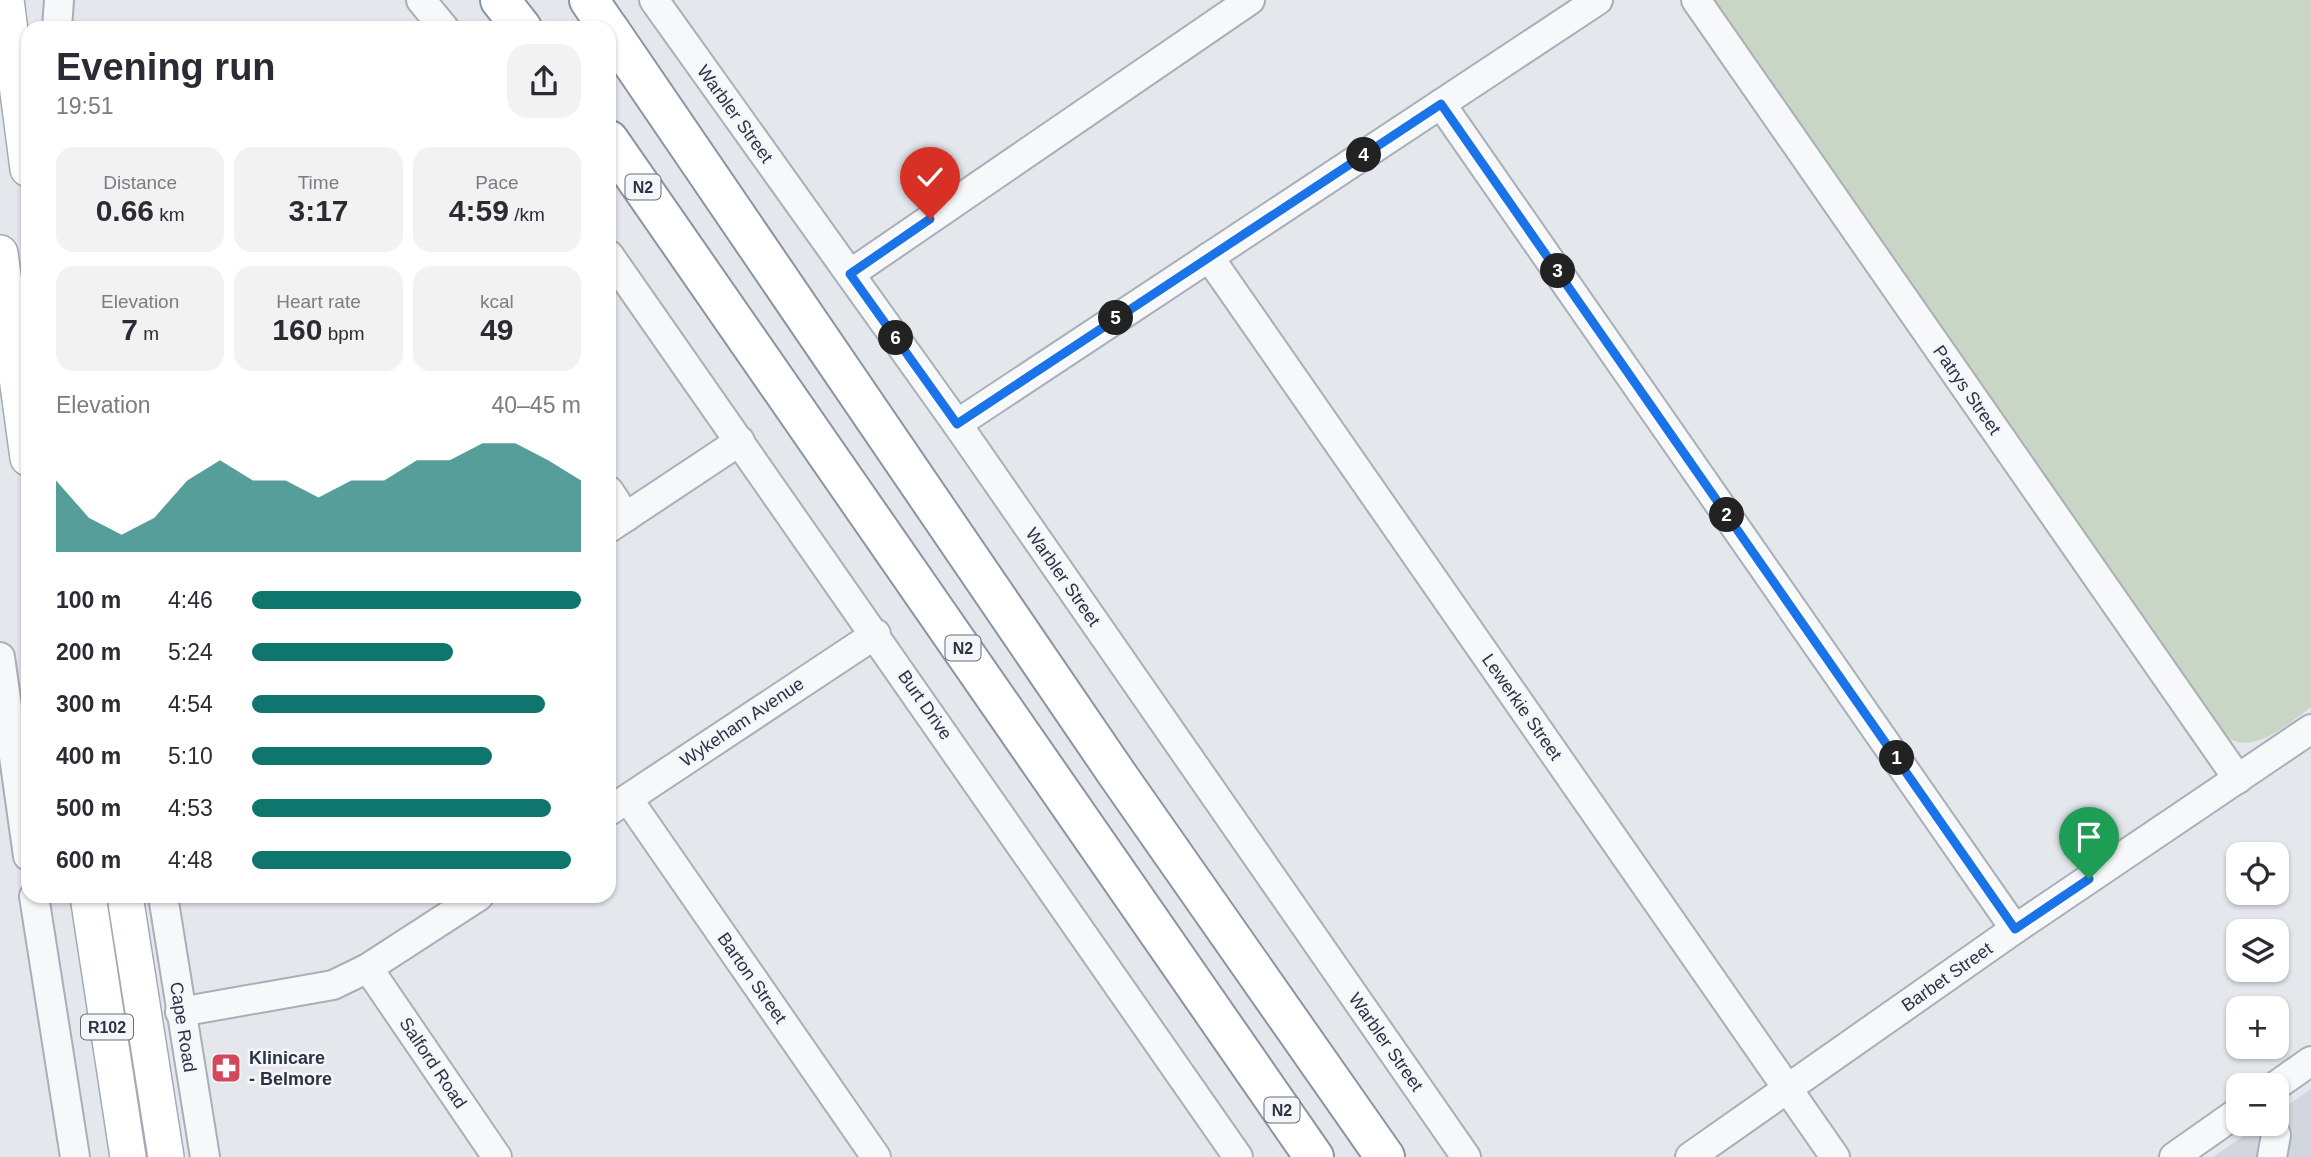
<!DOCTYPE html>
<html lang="en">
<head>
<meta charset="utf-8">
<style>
  :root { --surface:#fff; --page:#f2f2f3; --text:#2b2b33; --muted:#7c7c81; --accent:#0f766e }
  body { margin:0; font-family:Helvetica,sans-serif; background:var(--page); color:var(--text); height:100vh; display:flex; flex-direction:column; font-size:26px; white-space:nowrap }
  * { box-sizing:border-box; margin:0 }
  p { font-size:23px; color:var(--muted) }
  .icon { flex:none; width:38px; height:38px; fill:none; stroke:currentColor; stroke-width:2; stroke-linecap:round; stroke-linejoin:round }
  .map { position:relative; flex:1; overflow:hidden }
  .sheet { position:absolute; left:21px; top:21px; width:595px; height:882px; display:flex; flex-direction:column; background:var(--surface); border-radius:21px; box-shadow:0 2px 5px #0004 }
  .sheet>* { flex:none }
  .fabs { position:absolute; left:2226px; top:842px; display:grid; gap:14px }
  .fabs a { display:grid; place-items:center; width:63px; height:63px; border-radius:14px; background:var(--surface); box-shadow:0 2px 5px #0004; font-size:35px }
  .pin { position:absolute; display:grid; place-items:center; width:60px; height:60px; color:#fff; margin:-72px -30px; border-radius:50% 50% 50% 0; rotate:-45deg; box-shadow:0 0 7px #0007 }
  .pin .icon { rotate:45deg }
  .km { position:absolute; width:35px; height:35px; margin:-18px; border-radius:50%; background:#222; color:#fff; font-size:19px; line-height:35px; text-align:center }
  .round { display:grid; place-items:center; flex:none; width:74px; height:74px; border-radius:21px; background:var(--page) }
  .head { display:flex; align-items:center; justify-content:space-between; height:119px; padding:0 35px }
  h1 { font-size:38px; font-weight:700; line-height:52px }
  .stats { display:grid; grid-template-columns:repeat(3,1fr); gap:10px; height:119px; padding:7px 35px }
  .stats div { display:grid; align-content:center; border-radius:18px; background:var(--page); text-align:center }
  .stats b { font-size:30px; font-weight:700 }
  .stats small { font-size:19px; font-weight:400 }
  .stats p { font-size:19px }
  .chart { height:196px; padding:14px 35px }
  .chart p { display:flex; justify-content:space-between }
  .chart svg { width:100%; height:126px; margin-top:7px; fill:var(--accent); opacity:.7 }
  ul { padding:0 35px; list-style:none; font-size:23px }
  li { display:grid; grid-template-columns:112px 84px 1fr; align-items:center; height:52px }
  li i { height:18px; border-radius:9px; background:var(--accent) }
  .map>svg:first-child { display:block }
  .built { fill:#d2d6de }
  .green { fill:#c9d6c5 }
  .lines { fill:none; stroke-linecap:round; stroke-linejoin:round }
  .minor-casing { stroke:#a9aeb7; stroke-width:32 }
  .major-casing { stroke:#a3abb8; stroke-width:38 }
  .highway-casing { stroke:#8b94a3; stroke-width:42 }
  .minor { stroke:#f7f8fa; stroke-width:28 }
  .major { stroke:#fff; stroke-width:35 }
  .highway { stroke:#fff; stroke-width:38 }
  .route-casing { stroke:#fff; stroke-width:14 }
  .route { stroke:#1a73e8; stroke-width:9 }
  .labels { text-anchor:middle; stroke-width:5; stroke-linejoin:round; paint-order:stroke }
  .shield { fill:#f4f6f9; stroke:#676e7b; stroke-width:2 }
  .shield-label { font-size:16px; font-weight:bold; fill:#2b3445 }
  .street-label { font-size:18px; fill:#2b3445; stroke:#f4f6f9 }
  .poi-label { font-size:18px; font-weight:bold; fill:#2b3445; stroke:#f4f6f9; text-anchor:start }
</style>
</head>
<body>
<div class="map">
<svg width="2311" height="1157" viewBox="0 0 2311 1157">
  <rect width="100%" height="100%" fill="#e4e7ec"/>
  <!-- built -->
  <polygon class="built" points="2311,1089 2311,1157 2213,1157 2261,1124"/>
  <!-- green -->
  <path class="green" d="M1709 0H2311V707C2289 723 2252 758 2224 735Z"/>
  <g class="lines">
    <!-- minor casing -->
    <g class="minor-casing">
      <g id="minor">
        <polyline points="421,0 444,28"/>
        <polyline points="654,0 957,424 1466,1157"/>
        <polyline points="1696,0 2238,779"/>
        <polyline points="57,28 59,0"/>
        <polyline points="1441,104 2015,929"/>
        <polyline points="609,255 1238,1157"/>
        <polyline points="1209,257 1835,1157"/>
        <polyline points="850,274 1250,0"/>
        <polyline points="957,424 1598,0"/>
        <polyline points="609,491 626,517"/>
        <polyline points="609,528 740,441"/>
        <polyline points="0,657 28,856"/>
        <polyline points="628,799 876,1157"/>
        <polyline points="609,811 876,634"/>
        <polyline points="34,896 75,1157"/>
        <polyline points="163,896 205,1157"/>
        <polyline points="368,968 497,1157"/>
        <polyline points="180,1012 333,985 368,968 479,896"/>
        <polyline points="2277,1085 2311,1061"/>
        <polyline points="2271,1124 2276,1135 2272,1157"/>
        <polyline points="1690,1157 2015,929 2311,729"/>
        <polyline points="2174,1157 2238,1112"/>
      </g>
    </g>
    <!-- major casing -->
    <g class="major-casing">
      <g id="major">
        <polyline points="6,0 28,169"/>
        <polyline points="0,253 28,458"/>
        <polyline points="88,896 128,1157"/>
        <polyline points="125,896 166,1157"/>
      </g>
    </g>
    <!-- highway casing -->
    <g class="highway-casing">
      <g id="highway">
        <polyline points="500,0 522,28"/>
        <polyline points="589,0 608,28"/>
        <polyline points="609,29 1117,774 1385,1157"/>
        <polyline points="609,140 1314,1157"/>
      </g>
    </g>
    <!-- minor -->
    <use href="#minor" class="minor"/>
    <!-- major -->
    <use href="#major" class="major"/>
    <!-- highway -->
    <use href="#highway" class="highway"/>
  </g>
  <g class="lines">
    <!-- route casing -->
    <g class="route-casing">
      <polyline id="route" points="930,219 850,274 957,424 1441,104 2015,929 2089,879"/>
    </g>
    <!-- route -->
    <use href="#route" class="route"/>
  </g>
  <!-- icons -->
  <defs>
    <g id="pharmacy-square" transform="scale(1.575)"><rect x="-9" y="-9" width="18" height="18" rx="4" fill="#d1495b" stroke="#f4f6f9"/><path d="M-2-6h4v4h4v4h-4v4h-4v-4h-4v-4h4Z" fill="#fff"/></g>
  </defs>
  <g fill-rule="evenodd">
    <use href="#pharmacy-square" x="226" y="1068"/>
  </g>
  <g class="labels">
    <!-- shield labels -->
    <g class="shield">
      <rect x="625.5" y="174.5" width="35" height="25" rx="5"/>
      <rect x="945.5" y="635.5" width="35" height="25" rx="5"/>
      <rect x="81" y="1014.5" width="52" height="25" rx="5"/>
      <rect x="1264.5" y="1097.5" width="35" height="25" rx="5"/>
    </g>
    <g class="shield-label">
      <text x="643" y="193">N2</text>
      <text x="963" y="654">N2</text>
      <text x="107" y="1033">R102</text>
      <text x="1282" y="1116">N2</text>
    </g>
    <!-- street labels -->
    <g class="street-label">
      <text transform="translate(735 114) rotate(54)" y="6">Warbler Street</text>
      <text transform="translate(1967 390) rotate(55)" y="6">Patrys Street</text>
      <text transform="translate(1063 577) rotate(55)" y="6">Warbler Street</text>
      <text transform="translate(925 705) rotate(55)" y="6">Burt Drive</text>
      <text transform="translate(1522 707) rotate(55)" y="6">Lewerkie Street</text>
      <text transform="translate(742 722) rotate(-34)" y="6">Wykeham Avenue</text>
      <text transform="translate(1947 977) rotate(-35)" y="6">Barbet Street</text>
      <text transform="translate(752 978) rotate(55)" y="6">Barton Street</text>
      <text transform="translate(183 1027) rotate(81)" y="6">Cape Road</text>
      <text transform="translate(1386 1042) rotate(55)" y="6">Warbler Street</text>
      <text transform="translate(433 1063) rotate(56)" y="6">Salford Road</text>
    </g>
    <!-- poi labels -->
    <g class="poi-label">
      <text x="249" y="1064">Klinicare<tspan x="249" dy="21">- Belmore</tspan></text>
    </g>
  </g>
</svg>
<div class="fabs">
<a><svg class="icon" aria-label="locate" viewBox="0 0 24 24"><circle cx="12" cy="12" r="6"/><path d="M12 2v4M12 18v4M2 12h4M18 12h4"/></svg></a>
<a><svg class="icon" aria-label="layers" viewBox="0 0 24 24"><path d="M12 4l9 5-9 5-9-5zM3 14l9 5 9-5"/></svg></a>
<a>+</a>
<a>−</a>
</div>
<div class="pin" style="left:2089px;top:879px;background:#1e9e55"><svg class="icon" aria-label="arrive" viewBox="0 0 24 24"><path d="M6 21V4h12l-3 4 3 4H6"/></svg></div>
<div class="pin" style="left:930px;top:219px;background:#d93025"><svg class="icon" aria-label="check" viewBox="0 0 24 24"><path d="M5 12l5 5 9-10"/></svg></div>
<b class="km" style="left:1897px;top:758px">1</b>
<b class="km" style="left:1727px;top:515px">2</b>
<b class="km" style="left:1558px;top:271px">3</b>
<b class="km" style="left:1364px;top:155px">4</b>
<b class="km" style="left:1116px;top:318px">5</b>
<b class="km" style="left:896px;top:338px">6</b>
<section class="sheet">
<div class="head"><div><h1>Evening run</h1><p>19:51</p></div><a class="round"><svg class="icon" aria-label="share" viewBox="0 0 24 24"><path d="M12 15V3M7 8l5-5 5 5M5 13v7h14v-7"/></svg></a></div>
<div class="stats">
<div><p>Distance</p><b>0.66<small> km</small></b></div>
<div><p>Time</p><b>3:17</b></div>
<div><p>Pace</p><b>4:59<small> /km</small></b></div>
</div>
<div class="stats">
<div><p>Elevation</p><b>7<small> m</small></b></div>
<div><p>Heart rate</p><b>160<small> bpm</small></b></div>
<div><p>kcal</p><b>49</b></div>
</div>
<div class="chart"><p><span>Elevation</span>40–45 m</p>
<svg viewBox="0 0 160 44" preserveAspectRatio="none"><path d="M0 44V19L10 32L20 38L30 32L40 19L50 12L60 19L70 19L80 25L90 19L100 19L110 12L120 12L130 6L140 6L150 12L160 19V44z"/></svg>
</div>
<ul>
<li><b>100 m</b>4:46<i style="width:100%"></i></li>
<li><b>200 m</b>5:24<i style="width:61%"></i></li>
<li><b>300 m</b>4:54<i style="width:89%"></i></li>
<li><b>400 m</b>5:10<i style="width:73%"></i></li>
<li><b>500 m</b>4:53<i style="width:91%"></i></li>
<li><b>600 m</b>4:48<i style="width:97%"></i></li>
</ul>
</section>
</div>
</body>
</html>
